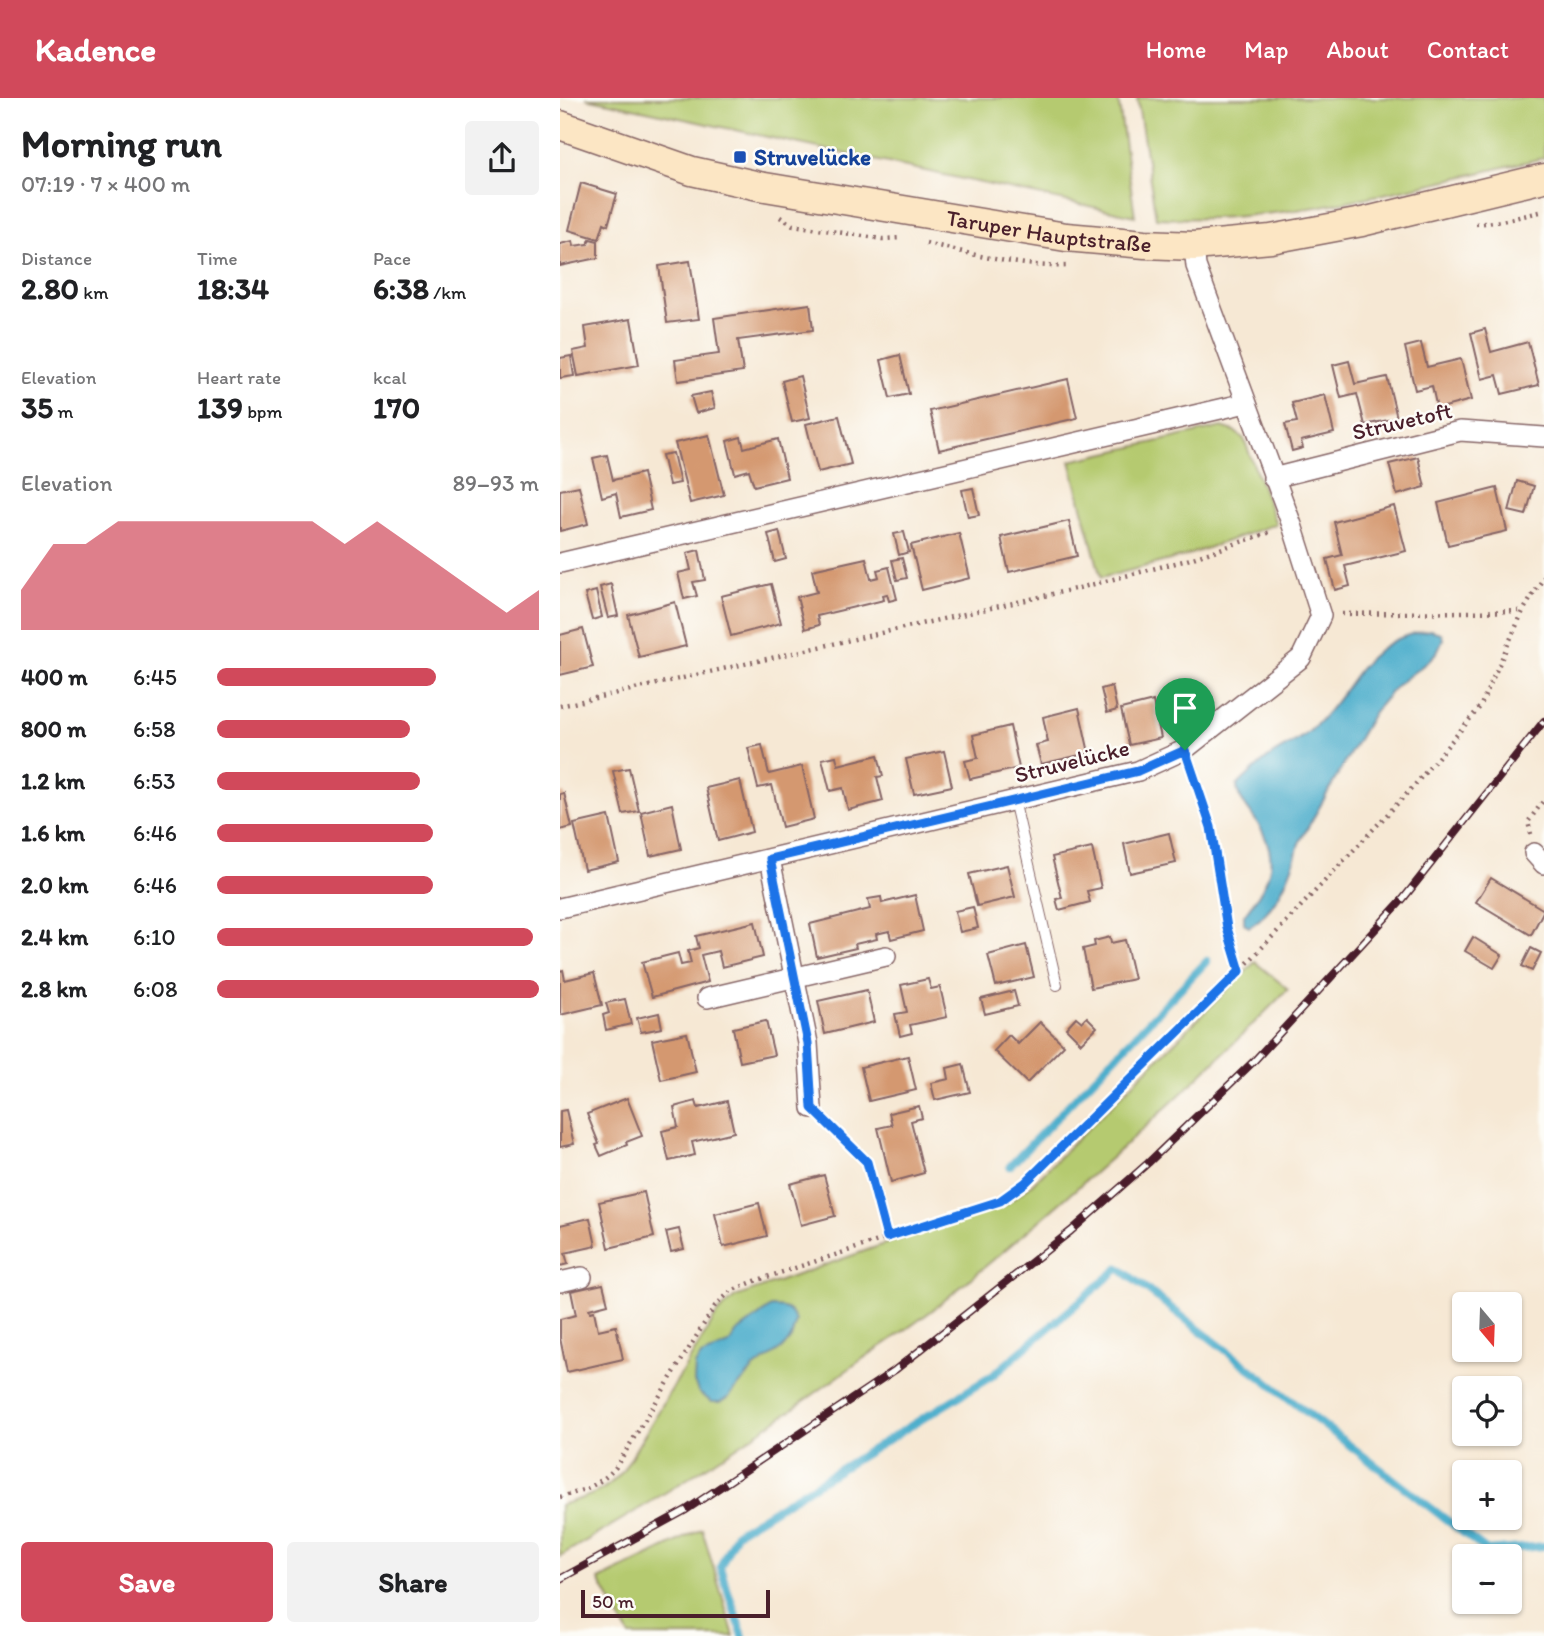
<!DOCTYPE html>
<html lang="en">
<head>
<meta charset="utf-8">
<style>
  :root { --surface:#fff; --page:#f2f2f2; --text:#202124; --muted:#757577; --accent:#d1495b }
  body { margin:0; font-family:Itim,sans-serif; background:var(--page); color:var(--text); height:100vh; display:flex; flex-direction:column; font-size:26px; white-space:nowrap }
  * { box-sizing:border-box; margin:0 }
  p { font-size:23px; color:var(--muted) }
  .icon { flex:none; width:38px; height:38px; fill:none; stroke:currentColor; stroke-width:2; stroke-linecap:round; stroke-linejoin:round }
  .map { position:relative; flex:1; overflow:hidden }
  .side { display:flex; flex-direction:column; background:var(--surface); width:560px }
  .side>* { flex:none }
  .needle { width:46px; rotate:161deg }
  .fabs { position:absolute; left:892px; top:1194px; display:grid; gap:14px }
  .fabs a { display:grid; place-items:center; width:70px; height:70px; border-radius:7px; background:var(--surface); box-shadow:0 2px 5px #0004; font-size:35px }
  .scale { position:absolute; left:21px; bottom:18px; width:189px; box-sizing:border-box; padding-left:7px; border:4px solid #4a1f2b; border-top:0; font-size:19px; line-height:24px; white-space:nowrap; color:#4a1f2b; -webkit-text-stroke:5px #fdfcf7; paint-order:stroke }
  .pin { position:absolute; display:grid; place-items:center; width:60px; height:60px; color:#fff; margin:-72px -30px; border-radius:50% 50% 50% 0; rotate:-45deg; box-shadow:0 0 7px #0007 }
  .pin .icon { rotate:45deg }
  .round { display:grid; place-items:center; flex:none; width:74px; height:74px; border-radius:7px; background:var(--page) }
  .summary { display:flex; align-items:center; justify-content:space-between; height:119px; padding:0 21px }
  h1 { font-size:38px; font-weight:700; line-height:52px }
  .figures { display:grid; grid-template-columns:repeat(3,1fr); gap:10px; height:119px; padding:7px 21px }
  .figures div { display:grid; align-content:center }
  .figures b { font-size:30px; font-weight:700 }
  .figures small { font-size:19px; font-weight:400 }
  .figures p { font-size:19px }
  .chart { height:196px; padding:14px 21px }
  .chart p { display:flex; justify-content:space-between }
  .chart svg { width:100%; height:126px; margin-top:7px; fill:var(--accent); opacity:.7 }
  .cta { display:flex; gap:14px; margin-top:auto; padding:14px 21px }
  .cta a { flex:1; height:80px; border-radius:7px; background:var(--accent); color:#fff; font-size:28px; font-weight:700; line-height:80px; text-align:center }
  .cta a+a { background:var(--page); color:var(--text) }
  ul { padding:0 21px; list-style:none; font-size:23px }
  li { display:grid; grid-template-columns:112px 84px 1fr; align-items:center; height:52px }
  li i { height:18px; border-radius:9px; background:var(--accent) }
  header { display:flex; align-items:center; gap:42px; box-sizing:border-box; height:98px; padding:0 35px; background:var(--accent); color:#fff }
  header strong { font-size:33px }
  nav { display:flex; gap:38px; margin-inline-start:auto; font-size:24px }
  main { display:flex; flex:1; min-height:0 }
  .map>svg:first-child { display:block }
  .green { fill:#b5ca6f; stroke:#80744d; stroke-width:2 }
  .water { fill:#4eaecc; stroke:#4c667c; stroke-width:2 }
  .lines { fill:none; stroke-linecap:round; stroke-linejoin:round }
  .stream { stroke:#4eaecc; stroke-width:8 }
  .building { fill:#d49870 }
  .lane-casing { stroke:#866566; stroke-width:12 }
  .street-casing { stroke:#866566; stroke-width:22 }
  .secondary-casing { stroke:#866566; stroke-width:31 }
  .path { stroke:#866566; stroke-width:4.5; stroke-dasharray:2 5; stroke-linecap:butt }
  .lane { stroke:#fff; stroke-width:10 }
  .street { stroke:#fff; stroke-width:19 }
  .secondary { stroke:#fce6c4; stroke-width:28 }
  .rail-casing { stroke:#4a1f2b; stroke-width:8 }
  .rail { stroke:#fdfcf7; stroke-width:5; stroke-dasharray:16; stroke-linecap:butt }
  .route-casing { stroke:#fff; stroke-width:14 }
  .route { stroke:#1a73e8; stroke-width:9 }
  .transit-dot { fill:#1a4fb4; stroke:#fdfcf7; stroke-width:2.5 }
  .labels { text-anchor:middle; stroke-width:5; stroke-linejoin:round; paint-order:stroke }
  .transit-label { font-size:23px; font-weight:bold; fill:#164399; stroke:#fdfcf7; text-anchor:start }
  .street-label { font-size:23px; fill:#4a1f2b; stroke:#fdfcf7 }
</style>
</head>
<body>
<header>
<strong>Kadence</strong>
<nav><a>Home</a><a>Map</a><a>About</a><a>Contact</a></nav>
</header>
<main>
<section class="side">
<div class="summary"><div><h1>Morning run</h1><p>07:19 · 7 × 400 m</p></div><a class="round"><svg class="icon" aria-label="share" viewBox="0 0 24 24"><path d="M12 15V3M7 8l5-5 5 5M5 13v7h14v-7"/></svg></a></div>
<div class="figures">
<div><p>Distance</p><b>2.80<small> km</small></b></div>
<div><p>Time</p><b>18:34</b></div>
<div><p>Pace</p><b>6:38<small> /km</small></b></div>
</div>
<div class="figures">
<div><p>Elevation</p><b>35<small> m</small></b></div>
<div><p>Heart rate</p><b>139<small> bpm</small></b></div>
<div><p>kcal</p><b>170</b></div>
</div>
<div class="chart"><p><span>Elevation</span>89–93 m</p>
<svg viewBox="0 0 160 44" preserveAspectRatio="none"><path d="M0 44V30L10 14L20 14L30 6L40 6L50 6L60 6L70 6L80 6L90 6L100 14L110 6L120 14L130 22L140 30L150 38L160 30V44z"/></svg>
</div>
<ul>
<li><b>400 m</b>6:45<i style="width:68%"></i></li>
<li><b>800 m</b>6:58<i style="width:60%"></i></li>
<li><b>1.2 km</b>6:53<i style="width:63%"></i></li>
<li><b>1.6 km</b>6:46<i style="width:67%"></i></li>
<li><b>2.0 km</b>6:46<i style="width:67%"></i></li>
<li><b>2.4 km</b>6:10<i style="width:98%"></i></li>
<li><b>2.8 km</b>6:08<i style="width:100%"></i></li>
</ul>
<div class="cta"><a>Save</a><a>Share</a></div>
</section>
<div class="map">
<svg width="984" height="1538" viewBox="0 0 984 1538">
  <rect width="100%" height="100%" fill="#fdfcf7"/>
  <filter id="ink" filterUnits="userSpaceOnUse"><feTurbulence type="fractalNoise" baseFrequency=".0143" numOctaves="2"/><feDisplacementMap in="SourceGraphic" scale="14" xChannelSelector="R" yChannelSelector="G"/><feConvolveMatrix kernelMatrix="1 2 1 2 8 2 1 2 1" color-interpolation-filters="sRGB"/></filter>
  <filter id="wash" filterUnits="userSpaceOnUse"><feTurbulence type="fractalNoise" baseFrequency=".00686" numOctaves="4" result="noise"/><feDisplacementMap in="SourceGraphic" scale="28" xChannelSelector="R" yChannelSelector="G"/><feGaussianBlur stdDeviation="1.57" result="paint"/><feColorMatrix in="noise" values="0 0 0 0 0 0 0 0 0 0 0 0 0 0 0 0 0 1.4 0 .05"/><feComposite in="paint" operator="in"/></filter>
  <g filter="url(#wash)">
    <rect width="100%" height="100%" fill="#f6e8d4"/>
    <!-- green -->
    <g class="green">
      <polygon points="26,0 558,0 575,118"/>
      <path d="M577 0H984V60C856 88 727 126 596 120Z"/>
      <polygon points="662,329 674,333 684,341 716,426 625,458 541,480 510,363"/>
      <path d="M695 864 728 891C617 1004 498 1110 375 1210 351 1229 326 1245 301 1262 205 1333 104 1398 0 1458V1407C26 1399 43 1396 62 1374L157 1216 175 1199 330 1144 443 1108 470 1088Z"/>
      <polygon points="142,1431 174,1538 70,1538 39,1482"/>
    </g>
    <!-- water -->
    <g class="water">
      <path d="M870 532 881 535 883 541 877 554 866 565 837 587 813 615 739 745C732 775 716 813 689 829L684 825V817C713 780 722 758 692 717 686 708 677 699 677 688 687 678 698 667 709 659 723 649 742 642 754 629 798 587 799 543 870 532Z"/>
      <path d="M211 1209C225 1209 230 1210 236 1223L231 1240 224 1249 193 1271 168 1300 160 1304H152L139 1295 134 1284 135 1267 141 1258 169 1246 176 1235Z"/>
    </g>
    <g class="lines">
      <!-- stream -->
      <g class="stream">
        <polyline points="450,1068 647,863"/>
        <polyline points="183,1538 160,1469 176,1435 432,1278 559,1170 927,1453 984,1448"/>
      </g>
    </g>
    <g id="blocks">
      <!-- building -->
      <g class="building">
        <polygon points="21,85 57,96 48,127 44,125 39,141 9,132"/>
        <polygon points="30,141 38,143 38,160 0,168 0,146 13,143 14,148 28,146"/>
        <polygon points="130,163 139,221 107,225 99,168"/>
        <polygon points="250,206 253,232 178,242 183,274 118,283 115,262 159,256 154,220"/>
        <polygon points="71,221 79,267 18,278 13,253 28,250 25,229"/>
        <polygon points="925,231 931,254 968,244 979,287 942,296 937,277 922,281 911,235"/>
        <polygon points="861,245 867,269 901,261 911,302 877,311 872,288 855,292 845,249"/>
        <polygon points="340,257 349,296 330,300 321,262"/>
        <polygon points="11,258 14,278 0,280 0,260"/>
        <polygon points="789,263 795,286 827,279 837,320 805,327 797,296 781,300 773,267"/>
        <polygon points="240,278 250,320 232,324 222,283"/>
        <polygon points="508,281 517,320 379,352 370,313"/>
        <polygon points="151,294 155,310 136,315 131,298"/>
        <polygon points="765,297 774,335 741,343 743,350 732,353 725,326 737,324 732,305"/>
        <polygon points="279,318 291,366 258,374 246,326"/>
        <polygon points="149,337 164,397 130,405 115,345"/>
        <polygon points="181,339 184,350 218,341 227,380 194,388 189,372 175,376 167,343"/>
        <polygon points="113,355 120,385 109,387 102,357"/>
        <polygon points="47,357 53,382 83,375 91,412 61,419 56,395 42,399 33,360"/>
        <polygon points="858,359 865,389 837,397 829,366"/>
        <polygon points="957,383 974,388 966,417 949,413"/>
        <polygon points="19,388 28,426 0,433 0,392"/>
        <polygon points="413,390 419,417 408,419 402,392"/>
        <polygon points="937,390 947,433 888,447 878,405"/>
        <polygon points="834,408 846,453 785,468 790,488 775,492 767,461 782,457 774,424"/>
        <polygon points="509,423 517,458 449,474 441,439"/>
        <polygon points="219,433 226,461 215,464 208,436"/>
        <polygon points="344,434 349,454 339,457 334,436"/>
        <polygon points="399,435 410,480 362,492 351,447"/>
        <polygon points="139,452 145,482 133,484 137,498 124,501 118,475 131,472 127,455"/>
        <polygon points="306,460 311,481 319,479 317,472 329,469 337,501 329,503 327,496 323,497 324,502 257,518 259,527 245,531 237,499 257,494 252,472"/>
        <polygon points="342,460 347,480 337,482 332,462"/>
        <polygon points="51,486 58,518 48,520 40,489"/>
        <polygon points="211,486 221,525 171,538 161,498"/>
        <polygon points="36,493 42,519 32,522 25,496"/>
        <polygon points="115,504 126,548 79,559 68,517"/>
        <polygon points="23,531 33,569 0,577 0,537"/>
        <polygon points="552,588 557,612 547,615 541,591"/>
        <polygon points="593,603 601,640 569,647 561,611"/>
        <polygon points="519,610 529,655 481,666 476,647 488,644 483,619"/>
        <polygon points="450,628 459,670 410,681 405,663 418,660 413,637"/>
        <polygon points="202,647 209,676 242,668 254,721 222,729 212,687 198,690 188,650"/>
        <polygon points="384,653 392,688 354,696 346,661"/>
        <polygon points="318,657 323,678 317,679 323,703 288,712 283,690 270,693 262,661 276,658 278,667"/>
        <polygon points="69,670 79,713 63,716 53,673"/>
        <polygon points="180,682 192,734 158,743 146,690"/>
        <polygon points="4,695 12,729 0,732 0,696"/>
        <polygon points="112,706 121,751 90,758 81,714"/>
        <polygon points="49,718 59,764 24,772 14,726"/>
        <polygon points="609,735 616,765 570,775 564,746"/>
        <polygon points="532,750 541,790 527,793 530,804 499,812 496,801 502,800 492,759"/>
        <polygon points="447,767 455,799 417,808 409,776"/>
        <polygon points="931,780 984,812 971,837 916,804"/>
        <polygon points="355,797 363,833 331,841 329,833 316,836 317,841 295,846 296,850 257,859 250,826 310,811 308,801 321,799 322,805"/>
        <polygon points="413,809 418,830 400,834 395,813"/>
        <polygon points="195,824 203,859 162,869 158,853 141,857 148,884 92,899 82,864 118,855 121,867 131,865 128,853 139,850 136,838"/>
        <polygon points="550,839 551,845 565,842 574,881 531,890 523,851 535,848 534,843"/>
        <polygon points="913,839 942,857 934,870 905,853"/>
        <polygon points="466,847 474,879 436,888 428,857"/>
        <polygon points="971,850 981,855 972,873 962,868"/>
        <polygon points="3,872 5,882 34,875 42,907 0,917 0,873"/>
        <polygon points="368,881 371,891 380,889 387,919 350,927 352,935 340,938 335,916 347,914 341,887"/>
        <polygon points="307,892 314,924 265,936 258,903"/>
        <polygon points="454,893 458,908 425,916 421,901"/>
        <polygon points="65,901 71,926 46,932 43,917 49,915 46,905"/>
        <polygon points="99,915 102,930 81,934 77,920"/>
        <polygon points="516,919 522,924 527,919 537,929 521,945 506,930"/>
        <polygon points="206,923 214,957 180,964 173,930"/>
        <polygon points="480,924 504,947 467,985 434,953 449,937 458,946"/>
        <polygon points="127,935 136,974 101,982 92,942"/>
        <polygon points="348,958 356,992 309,1003 301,969"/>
        <polygon points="403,966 410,994 375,1002 371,985 389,981 387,970"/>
        <polygon points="67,1000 82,1038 66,1044 67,1047 41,1058 36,1047 39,1046 27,1016"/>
        <polygon points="136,1003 138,1010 167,1003 174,1034 132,1044 135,1057 109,1063 102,1033 118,1029 114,1009"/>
        <polygon points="359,1008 362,1020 351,1023 364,1075 331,1084 318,1030 332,1027 329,1015"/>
        <polygon points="6,1012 14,1046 0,1049 0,1013"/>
        <polygon points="264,1077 275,1118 241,1127 230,1086"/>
        <polygon points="84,1094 94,1139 49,1150 39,1104"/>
        <polygon points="199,1105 207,1138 163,1149 155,1116"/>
        <polygon points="30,1120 36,1148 5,1155 8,1166 0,1168 0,1127"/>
        <polygon points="119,1131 124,1151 111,1154 106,1134"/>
        <polygon points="43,1186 48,1206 29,1211 30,1214 34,1213 38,1232 56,1228 63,1261 7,1274 0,1240 0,1221 16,1217 11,1193"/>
      </g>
    </g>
  </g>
  <g filter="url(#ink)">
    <use href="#blocks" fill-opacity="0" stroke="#866566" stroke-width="2"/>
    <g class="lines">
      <!-- lane casing -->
      <g class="lane-casing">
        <polyline id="lane" points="454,702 497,887"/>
      </g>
      <!-- street casing -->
      <g class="street-casing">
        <g id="street">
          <polyline points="713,380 900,333 984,339"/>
          <polyline points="0,465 686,305"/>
          <polyline points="974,755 984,766"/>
          <polyline points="210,761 248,945 252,1010"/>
          <polyline points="0,810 578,673 624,652 741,560 761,518 732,427 636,168 634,148"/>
          <polyline points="147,900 326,858"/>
          <polyline points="0,1184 22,1179"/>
        </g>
      </g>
      <!-- secondary casing -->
      <g class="secondary-casing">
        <g id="secondary">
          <path id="s1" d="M0 27 132 73 199 88 506 139 585 146 634 148 711 141 802 124 984 80"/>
        </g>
      </g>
      <!-- path -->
      <g class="path">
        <polyline points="220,119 233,127 322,141 341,140"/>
        <polyline points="916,126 942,123 984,113"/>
        <path d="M366 145C412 156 461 170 509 168"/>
        <polyline points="782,516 963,513"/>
        <polyline points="0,608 519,490 627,462 711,434"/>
        <polyline points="631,670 651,729 667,830 680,872"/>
        <polyline points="971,736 968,724 984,702"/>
        <polyline points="266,1024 307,1064 327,1139"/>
        <path d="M0 1399C23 1393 40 1387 56 1369L155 1208 171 1193 195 1183 441 1103 465 1085 680 873 853 689 920 609 963 513 984 479"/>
      </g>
      <!-- lane -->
      <use href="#lane" class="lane"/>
      <!-- street -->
      <use href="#street" class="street"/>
      <!-- secondary -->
      <use href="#secondary" class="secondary"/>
      <!-- rail casing -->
      <g class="rail-casing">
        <polyline id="rail" points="0,1481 126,1412 335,1272 511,1133 588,1065 694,963 843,801 984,623"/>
      </g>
      <!-- rail -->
      <use href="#rail" class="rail"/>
    </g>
  </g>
  <g class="lines" filter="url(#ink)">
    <!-- route casing -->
    <g class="route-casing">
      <polygon id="route" points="625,652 651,729 667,830 680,873 465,1085 440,1103 327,1139 307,1064 252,1010 248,945 210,761 578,673"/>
    </g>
    <!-- route -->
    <use href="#route" class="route"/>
  </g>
  <!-- markers -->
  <rect class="transit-dot" x="173" y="52" width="14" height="14" rx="3.5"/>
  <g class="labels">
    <!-- transit labels -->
    <g class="transit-label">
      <text x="194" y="67">Struvelücke</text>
    </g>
    <!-- street labels -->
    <g class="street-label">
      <text dy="8" stroke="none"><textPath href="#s1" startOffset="502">Taruper Hauptstraße</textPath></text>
      <text transform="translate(842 323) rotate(-13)" y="8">Struvetoft</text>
      <text transform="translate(512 663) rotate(-14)" y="8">Struvelücke</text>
    </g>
  </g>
</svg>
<div class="fabs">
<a><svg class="needle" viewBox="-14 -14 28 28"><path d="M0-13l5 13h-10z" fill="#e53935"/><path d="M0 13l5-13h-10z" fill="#757577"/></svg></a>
<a><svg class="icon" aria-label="locate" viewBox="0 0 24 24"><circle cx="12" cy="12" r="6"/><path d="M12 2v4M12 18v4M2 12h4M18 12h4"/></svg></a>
<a>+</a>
<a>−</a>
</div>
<div class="scale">50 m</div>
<div class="pin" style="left:625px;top:652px;background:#1e9e55"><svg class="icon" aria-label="arrive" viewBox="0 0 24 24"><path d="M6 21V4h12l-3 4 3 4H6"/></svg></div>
</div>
</main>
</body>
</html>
